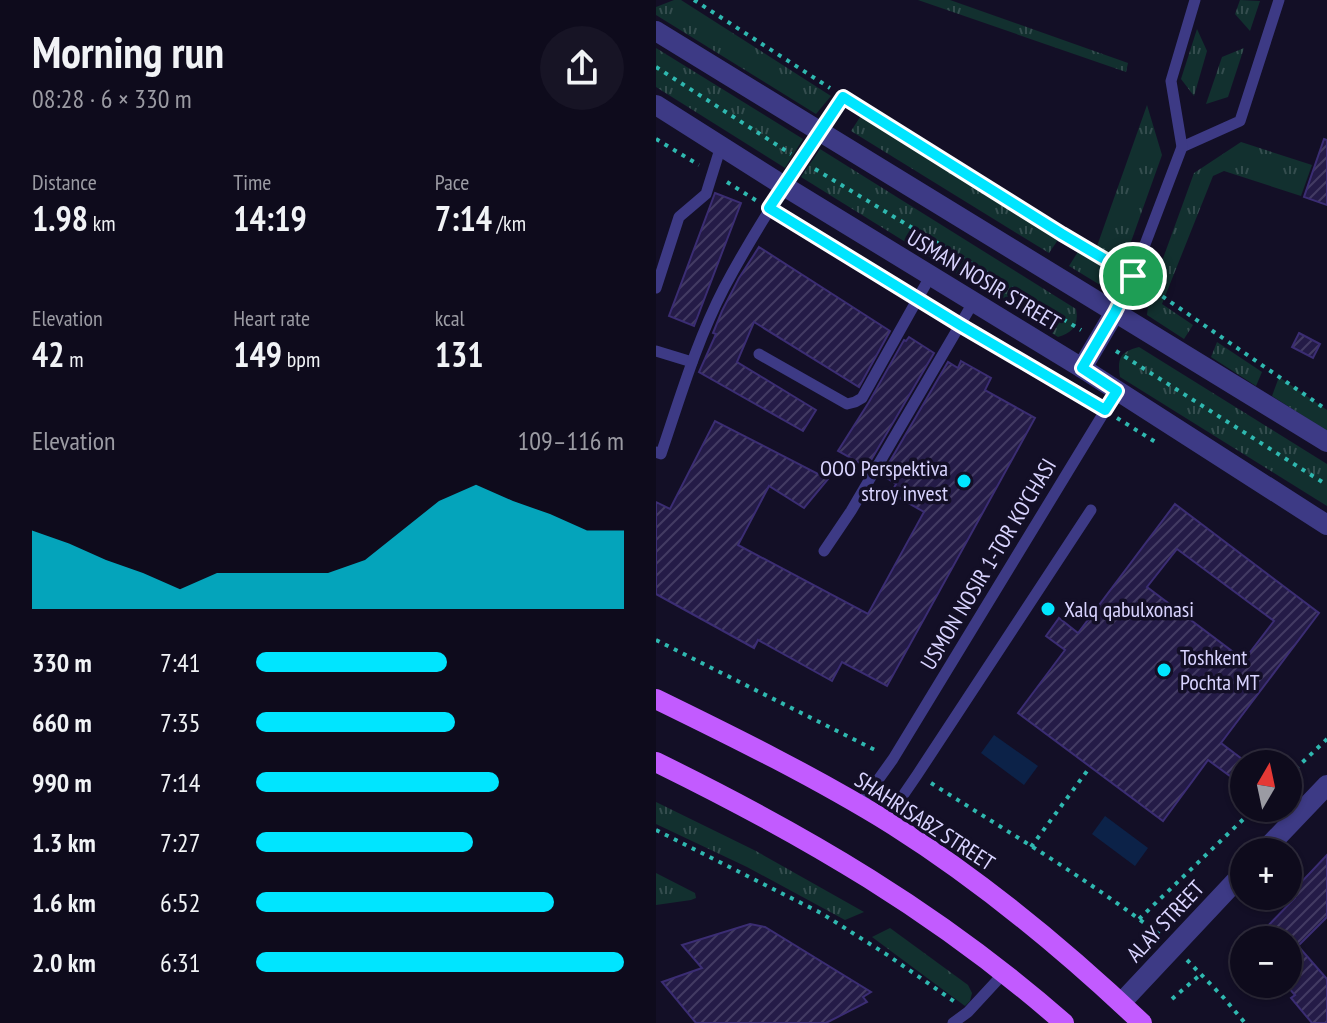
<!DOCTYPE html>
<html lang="en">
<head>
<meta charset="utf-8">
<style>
  :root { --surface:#0e0b1c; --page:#171425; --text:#f1f3f6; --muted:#9b9ba3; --line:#2e2b3b; --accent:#00e5ff }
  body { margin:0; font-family:"PT Sans Narrow",sans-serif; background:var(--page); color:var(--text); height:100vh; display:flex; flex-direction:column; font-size:30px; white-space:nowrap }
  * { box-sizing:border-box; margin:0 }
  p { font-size:26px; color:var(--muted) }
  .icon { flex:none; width:44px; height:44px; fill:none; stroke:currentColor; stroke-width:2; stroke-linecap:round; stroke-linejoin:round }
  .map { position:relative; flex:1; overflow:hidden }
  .side { display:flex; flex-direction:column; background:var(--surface); width:656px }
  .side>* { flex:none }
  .needle { width:52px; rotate:9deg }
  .tools { position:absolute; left:574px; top:750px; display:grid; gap:16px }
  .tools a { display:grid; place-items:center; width:72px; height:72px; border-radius:50%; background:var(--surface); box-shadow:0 2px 6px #0004,0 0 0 2px var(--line); font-size:40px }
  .pin { position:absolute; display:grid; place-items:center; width:68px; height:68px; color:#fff; margin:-34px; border:4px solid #fff; border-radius:50%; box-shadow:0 2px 8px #0007 }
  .round { display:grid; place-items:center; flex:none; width:84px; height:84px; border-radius:42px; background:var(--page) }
  .overview { display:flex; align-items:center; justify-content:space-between; height:136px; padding:0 32px }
  h1 { font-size:44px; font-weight:600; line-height:60px }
  .figures { display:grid; grid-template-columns:repeat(3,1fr); gap:12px; height:136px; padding:8px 32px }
  .figures div { display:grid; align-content:center }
  .figures b { font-size:34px; font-weight:600 }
  .figures small { font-size:22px; font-weight:400 }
  .figures p { font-size:22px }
  .chart { height:224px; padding:16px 32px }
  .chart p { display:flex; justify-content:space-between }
  .chart svg { width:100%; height:144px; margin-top:8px; fill:var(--accent); opacity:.7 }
  ul { padding:0 32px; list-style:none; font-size:26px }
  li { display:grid; grid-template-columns:128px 96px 1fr; align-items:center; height:60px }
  li i { height:20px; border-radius:10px; background:var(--accent) }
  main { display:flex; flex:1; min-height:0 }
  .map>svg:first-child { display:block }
  .grass { fill:url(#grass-tufts) }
  .water { fill:#0c2248 }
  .building { fill:url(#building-hatch); stroke:#3b2d73; stroke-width:2; fill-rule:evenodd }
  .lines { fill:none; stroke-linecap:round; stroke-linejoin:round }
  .path { stroke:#2fb8b0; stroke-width:4; stroke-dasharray:4 6; stroke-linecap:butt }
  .service { stroke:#3d3a85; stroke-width:11 }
  .minor { stroke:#3d3a85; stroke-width:20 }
  .primary { stroke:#c25bff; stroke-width:20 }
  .route-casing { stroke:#fff; stroke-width:16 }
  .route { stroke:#00e5ff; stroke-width:10 }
  .poi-dot { fill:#00e5ff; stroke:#130f26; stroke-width:3 }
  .labels { text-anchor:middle; stroke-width:7; stroke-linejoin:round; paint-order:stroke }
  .street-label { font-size:22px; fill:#d9d4ff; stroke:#130f26 }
  .poi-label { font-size:22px; fill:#d9d4ff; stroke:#130f26; text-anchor:start }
</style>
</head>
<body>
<main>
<section class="side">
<div class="overview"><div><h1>Morning run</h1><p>08:28 · 6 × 330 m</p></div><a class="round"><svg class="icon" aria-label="share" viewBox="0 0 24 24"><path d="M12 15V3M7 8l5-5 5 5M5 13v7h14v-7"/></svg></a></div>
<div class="figures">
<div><p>Distance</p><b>1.98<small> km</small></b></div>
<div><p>Time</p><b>14:19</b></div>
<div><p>Pace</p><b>7:14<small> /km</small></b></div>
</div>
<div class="figures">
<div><p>Elevation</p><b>42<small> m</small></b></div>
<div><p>Heart rate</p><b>149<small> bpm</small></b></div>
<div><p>kcal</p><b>131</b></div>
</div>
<div class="chart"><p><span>Elevation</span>109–116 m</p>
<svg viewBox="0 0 160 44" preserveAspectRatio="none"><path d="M0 44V20L10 24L20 29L30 33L40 38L50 33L60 33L70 33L80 33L90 29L100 20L110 11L120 6L130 11L140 15L150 20L160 20V44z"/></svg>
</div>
<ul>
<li><b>330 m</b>7:41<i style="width:52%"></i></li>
<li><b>660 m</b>7:35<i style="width:54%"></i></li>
<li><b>990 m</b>7:14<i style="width:66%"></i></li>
<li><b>1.3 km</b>7:27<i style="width:59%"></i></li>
<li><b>1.6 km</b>6:52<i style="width:81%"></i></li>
<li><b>2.0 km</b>6:31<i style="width:100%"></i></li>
</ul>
</section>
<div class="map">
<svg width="671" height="1023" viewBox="0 0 671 1023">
  <defs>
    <pattern id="grass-tufts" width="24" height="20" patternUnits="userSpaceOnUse" patternTransform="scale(2)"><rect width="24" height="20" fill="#12302f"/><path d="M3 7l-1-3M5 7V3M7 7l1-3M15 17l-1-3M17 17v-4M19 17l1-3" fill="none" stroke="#344d4e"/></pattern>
    <pattern id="building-hatch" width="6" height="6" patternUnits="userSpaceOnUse" patternTransform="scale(2)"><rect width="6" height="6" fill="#241b47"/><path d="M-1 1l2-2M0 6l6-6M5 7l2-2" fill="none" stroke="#433b63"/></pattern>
  </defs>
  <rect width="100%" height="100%" fill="#130f26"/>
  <!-- grass -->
  <g class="grass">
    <polygon points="18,0 25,0 175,96 160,114 0,15 0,7"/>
    <polygon points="262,0 294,0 472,63 470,72"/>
    <polygon points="584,0 604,1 594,31 579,14"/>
    <polygon points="541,29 551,51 538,96 525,79"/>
    <polygon points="0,48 147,139 129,168 0,87"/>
    <polygon points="588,48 572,97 550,104 566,57"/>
    <polygon points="491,105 506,155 466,267 449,288 413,266 428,242 440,249"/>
    <polygon points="208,111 406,234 393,253 195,131"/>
    <polygon points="585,142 656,165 645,196 568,171 557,176 506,304 537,325 528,339 491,315 493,297 538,173"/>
    <path d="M164 149 420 309C423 325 417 333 402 337L145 177Z"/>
    <polygon points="561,342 606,372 600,386 555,357"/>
    <path d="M483 347 671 464V506L464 377C461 358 464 352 483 347Z"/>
    <polygon points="623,377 671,410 671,431 616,396"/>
    <polygon points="0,802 100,851 208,912 189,920 91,867 0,824"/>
    <polygon points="0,873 39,893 40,898 35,900 0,905"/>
    <polygon points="234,928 312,985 316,993 314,1001 309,1006 216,937"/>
  </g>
  <!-- water -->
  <g class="water">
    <polygon points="338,735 382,766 368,785 325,753"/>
    <polygon points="449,816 492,848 479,866 436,834"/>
  </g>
  <!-- building -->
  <g class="building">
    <polygon points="668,139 671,140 671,205 648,197"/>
    <polygon points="59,193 85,203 38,326 13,316"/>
    <polygon points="103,247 234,331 203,387 98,322 81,362 160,410 147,431 43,372 60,334 57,333 66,311 83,278"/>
    <polygon points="643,333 664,344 657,358 636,347"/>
    <polygon points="253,337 278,353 211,467 182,451 213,402 248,340 250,341"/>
    <polygon points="305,361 335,378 329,390 379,418 231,686 186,662 176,681 102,640 98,648 0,594 0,502 14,509 59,421 172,479 148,508 113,486 82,545 212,614 268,512 235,493 240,484 226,475 292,362 302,368"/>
    <path d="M519 504 663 613 565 743 586 759 574 776 552 760 507 821 362 713 409 650 390 636 403 618 422 633ZM521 549 618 621 588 660 491 587Z"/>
    <polygon points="671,855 671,917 642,946 671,979 671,1023 656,1023 635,998 639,995 632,987 632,940 614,940 606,932 639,898 635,893"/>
    <polygon points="94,924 109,927 215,992 207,997 211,1002 170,1023 40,1023 6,982 46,968 26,945"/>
  </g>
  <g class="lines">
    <!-- path -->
    <g class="path">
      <polyline points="38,0 174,88"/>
      <polyline points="0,67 135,154"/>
      <polyline points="197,104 466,270"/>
      <polyline points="0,139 43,165"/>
      <polyline points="159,169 425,330"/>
      <polyline points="71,182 101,201"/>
      <polyline points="125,216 251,292"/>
      <polyline points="490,285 671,410"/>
      <polyline points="275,307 292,317"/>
      <polyline points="317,332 436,403"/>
      <polyline points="460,351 671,485"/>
      <polyline points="461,418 501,443"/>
      <polyline points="0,640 223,752"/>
      <polyline points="632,776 671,739"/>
      <path d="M275 783C352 832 432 879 504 935"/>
      <polyline points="0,830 165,913 233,956 299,1002"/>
      <polyline points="375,847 434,767"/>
      <polyline points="483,919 599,808"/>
      <polyline points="531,960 567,997 589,1023"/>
      <polyline points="516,999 545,974"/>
    </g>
    <!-- service -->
    <g class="service">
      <polyline points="526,147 584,121 623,0"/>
      <polyline points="0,288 23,217 50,194 65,146"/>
      <polyline points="459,312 477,276 526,147 515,81 539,0"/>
      <polyline points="0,351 36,362"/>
      <polyline points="103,354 191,404 199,402 206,398 275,275"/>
      <path d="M0 452 5 454C24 398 41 340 68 288 104 220 147 159 188 95"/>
      <polyline points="168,551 195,511 318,301"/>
      <polyline points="248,794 261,775 435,510"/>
      <polyline points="204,805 237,759 461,391"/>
      <polyline points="297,1023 312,1012 348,973"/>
    </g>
    <!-- minor -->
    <g class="minor">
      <polyline points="0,31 671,442"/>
      <polyline points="0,105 128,186 426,368 671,525"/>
      <polyline points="426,368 459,312"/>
      <polyline points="607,852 671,785"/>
      <polyline points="465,1003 588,872"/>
    </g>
    <!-- primary -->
    <g class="primary">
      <path d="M0 699C80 738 161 778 237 825 327 882 409 950 486 1023"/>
      <path d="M0 762C149 835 283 913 408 1023"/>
    </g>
  </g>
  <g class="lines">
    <!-- route casing -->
    <g class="route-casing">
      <polygon id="route" points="187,97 406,234 477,276 459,312 426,368 461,391 449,410 304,325 113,208"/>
    </g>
    <!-- route -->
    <use href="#route" class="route"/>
  </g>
  <!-- markers -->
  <g class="poi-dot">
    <circle cx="308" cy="481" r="8"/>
    <circle cx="392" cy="609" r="8"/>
    <circle cx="508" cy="670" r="8"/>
  </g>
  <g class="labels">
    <!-- street labels -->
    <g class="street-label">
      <text transform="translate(328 280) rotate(31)" y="8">USMAN NOSIR STREET</text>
      <text transform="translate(332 564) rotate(-59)" y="8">USMON NOSIR 1-TOR KO'CHASI</text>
      <text transform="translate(269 821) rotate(33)" y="8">SHAHRISABZ STREET</text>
      <text transform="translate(509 921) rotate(-47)" y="8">ALAY STREET</text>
    </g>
    <!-- poi labels -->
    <g class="poi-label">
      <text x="292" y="476" text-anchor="end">ООО Perspektiva<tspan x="292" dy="25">stroy invest</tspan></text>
      <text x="408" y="617">Xalq qabulxonasi</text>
      <text x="524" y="665">Toshkent<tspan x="524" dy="25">Pochta MT</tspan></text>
    </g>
  </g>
</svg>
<div class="tools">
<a><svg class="needle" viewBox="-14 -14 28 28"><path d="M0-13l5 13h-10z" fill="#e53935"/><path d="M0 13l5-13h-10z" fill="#9b9ba3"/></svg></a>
<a>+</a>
<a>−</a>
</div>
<div class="pin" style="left:477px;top:276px;background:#1e9e55"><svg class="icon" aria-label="arrive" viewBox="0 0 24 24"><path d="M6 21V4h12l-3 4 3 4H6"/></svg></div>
</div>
</main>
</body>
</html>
